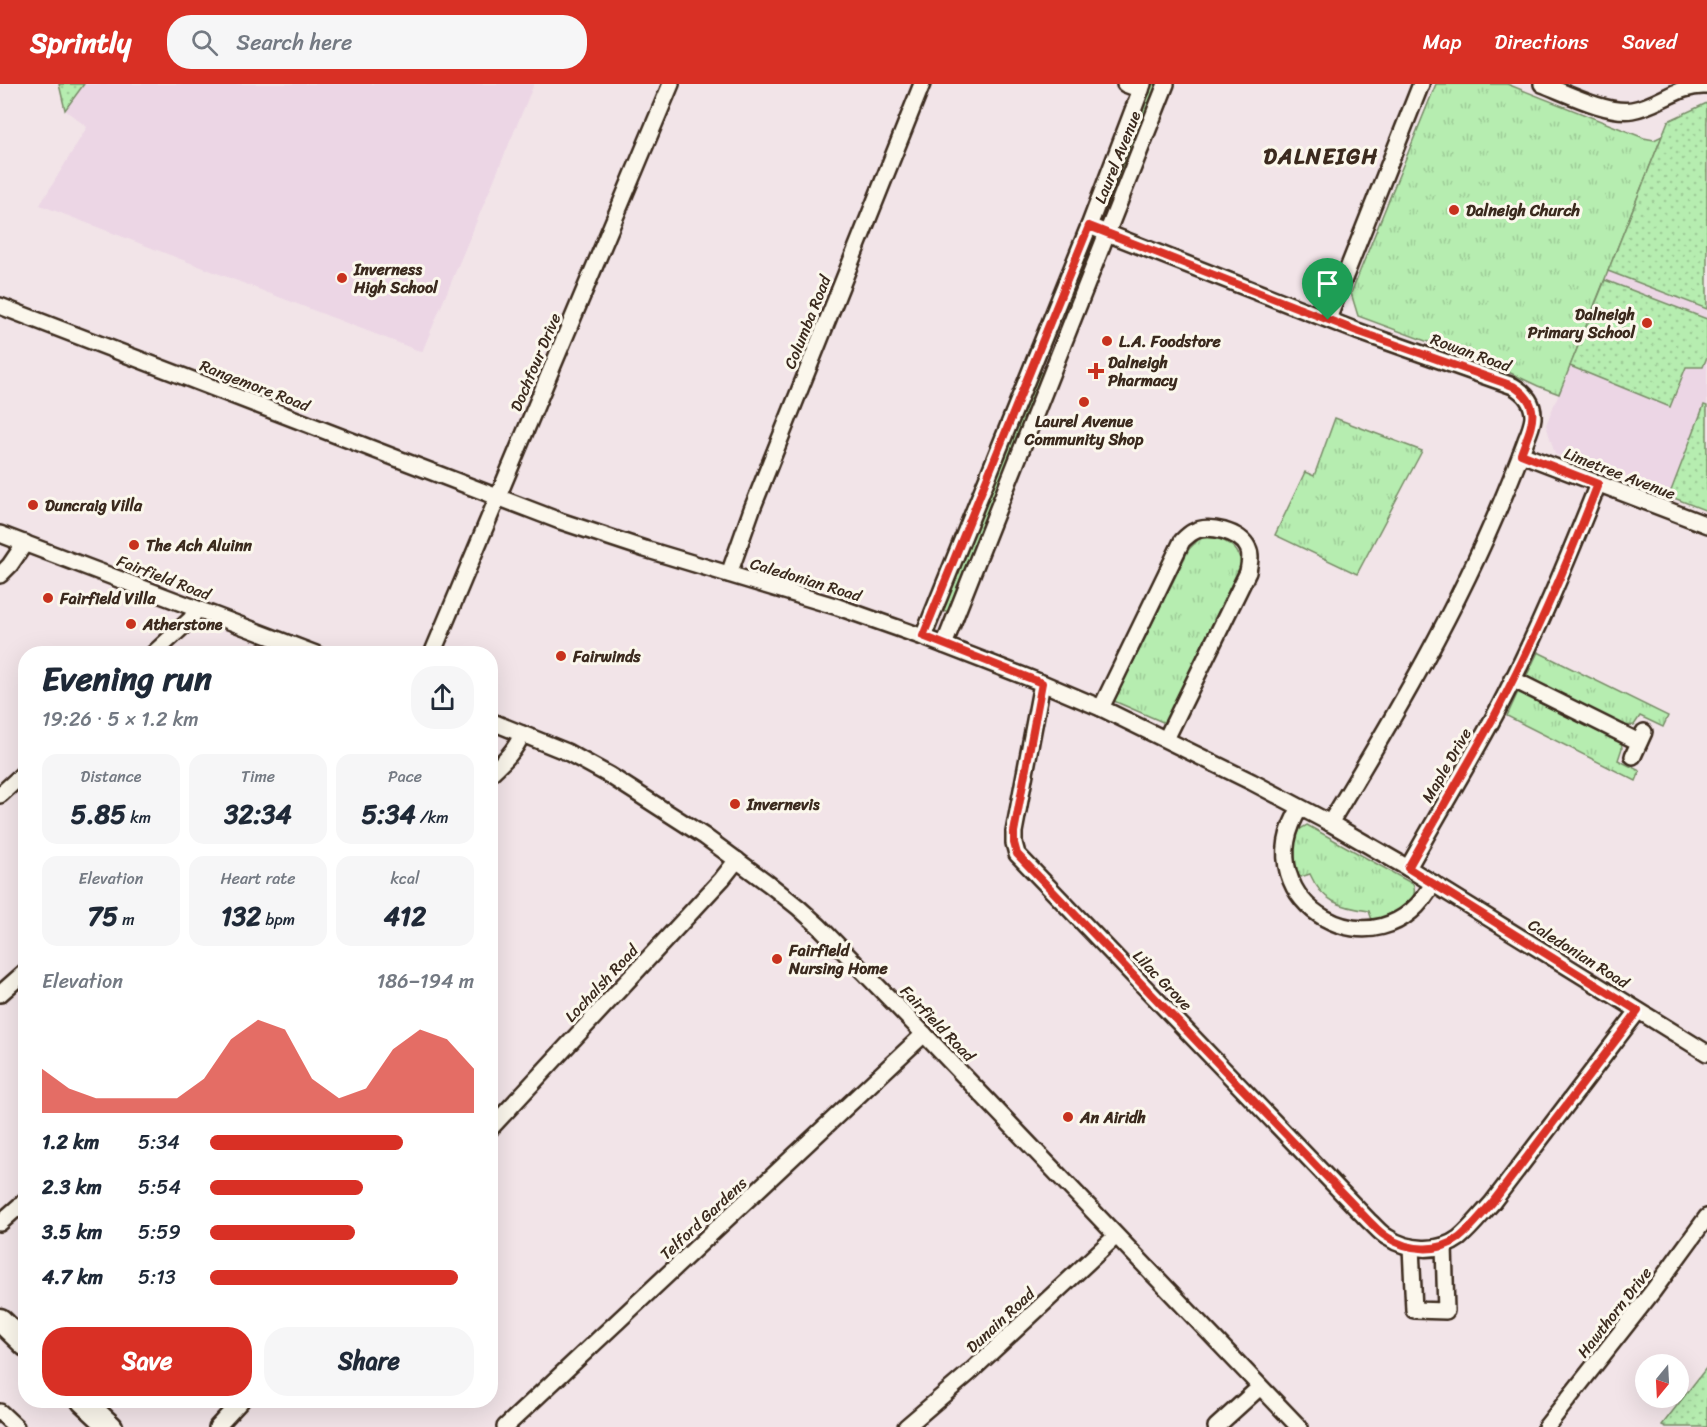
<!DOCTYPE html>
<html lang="en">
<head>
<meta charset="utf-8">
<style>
  :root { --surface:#fff; --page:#f6f6f7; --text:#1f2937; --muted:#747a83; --accent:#d93025 }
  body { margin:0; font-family:Sriracha,sans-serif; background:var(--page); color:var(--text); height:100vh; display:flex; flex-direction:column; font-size:22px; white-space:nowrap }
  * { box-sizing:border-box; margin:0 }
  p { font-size:20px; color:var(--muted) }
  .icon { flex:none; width:33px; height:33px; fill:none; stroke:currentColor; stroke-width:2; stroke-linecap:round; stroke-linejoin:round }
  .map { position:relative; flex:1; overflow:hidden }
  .details { position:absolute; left:18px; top:562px; width:480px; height:762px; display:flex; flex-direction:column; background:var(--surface); border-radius:24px; box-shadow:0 6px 24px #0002 }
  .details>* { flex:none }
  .needle { width:39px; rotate:198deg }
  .fabs { position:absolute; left:1635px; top:1270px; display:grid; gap:12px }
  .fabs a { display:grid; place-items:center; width:54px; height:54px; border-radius:50%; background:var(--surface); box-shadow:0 6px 24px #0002; font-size:30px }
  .pin { position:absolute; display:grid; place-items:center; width:51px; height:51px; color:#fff; margin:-62px -26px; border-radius:50% 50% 50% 0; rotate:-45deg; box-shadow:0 0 6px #0007 }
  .pin .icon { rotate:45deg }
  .round { display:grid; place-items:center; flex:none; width:63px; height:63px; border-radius:24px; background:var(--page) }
  .head { display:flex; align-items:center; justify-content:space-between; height:102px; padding:0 24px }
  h1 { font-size:33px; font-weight:700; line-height:45px }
  .figures { display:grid; grid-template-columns:repeat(3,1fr); gap:9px; height:102px; padding:6px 24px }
  .figures div { display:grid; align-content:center; border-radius:15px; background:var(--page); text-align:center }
  .figures b { font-size:26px; font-weight:700 }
  .figures small { font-size:16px; font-weight:400 }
  .figures p { font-size:16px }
  .chart { height:168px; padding:12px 24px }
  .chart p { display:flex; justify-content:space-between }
  .chart svg { width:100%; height:108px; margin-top:6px; fill:var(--accent); opacity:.7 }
  .button { display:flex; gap:12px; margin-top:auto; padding:12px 24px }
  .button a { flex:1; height:69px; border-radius:24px; background:var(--accent); color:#fff; font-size:24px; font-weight:700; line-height:69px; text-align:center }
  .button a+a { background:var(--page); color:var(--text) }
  ul { padding:0 24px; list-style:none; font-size:20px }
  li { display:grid; grid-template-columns:96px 72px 1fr; align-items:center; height:45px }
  li i { height:15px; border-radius:8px; background:var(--accent) }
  header { display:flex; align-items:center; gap:36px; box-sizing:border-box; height:84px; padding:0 30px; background:var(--accent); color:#fff }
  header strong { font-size:28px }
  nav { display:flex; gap:33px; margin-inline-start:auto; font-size:21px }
  .search { width:420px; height:54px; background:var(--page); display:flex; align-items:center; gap:15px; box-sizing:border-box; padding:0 21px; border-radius:24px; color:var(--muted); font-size:22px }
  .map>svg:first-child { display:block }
  .built { fill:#ecd6e5 }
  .grass { fill:url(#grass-tufts); stroke:#788c67; stroke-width:1.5 }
  .park { fill:url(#park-dots); stroke:#788c67; stroke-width:1.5 }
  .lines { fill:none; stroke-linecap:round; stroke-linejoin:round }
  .minor-casing { stroke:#3b2a1e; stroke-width:20 }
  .primary-casing { stroke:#3b2a1e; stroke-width:27 }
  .minor { stroke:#fbf7ec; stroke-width:15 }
  .primary { stroke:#fbf7ec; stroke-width:22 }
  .route-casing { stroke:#fff; stroke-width:12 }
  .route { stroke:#d93025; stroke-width:8 }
  .poi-dot { fill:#c8321e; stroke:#fbf7ec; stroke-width:2 }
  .labels { text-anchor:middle; stroke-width:6; stroke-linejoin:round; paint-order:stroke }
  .street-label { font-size:16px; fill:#3b2a1e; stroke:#fbf7ec }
  .poi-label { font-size:16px; font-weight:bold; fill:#3b2a1e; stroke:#fbf7ec; text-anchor:start }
  .district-label { font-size:22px; font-weight:bold; letter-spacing:1.5px; fill:#3b2a1e; stroke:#fbf7ec }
</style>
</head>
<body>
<header>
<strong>Sprintly</strong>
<div class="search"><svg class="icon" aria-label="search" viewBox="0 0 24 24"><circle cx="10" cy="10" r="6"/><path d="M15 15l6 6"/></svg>Search here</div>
<nav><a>Map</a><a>Directions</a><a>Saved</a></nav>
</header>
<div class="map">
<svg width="1707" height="1343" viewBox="0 0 1707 1343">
  <defs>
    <pattern id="grass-tufts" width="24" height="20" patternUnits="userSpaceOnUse" patternTransform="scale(1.5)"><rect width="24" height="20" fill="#b6edb0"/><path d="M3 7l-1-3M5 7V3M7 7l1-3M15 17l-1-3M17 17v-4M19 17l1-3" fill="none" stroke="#9dcb97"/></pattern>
    <pattern id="park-dots" width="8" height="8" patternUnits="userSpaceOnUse" patternTransform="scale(1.5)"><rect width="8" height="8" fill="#b6edb0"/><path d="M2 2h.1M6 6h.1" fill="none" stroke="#9dcb97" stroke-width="1.8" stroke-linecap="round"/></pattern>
  </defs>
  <rect width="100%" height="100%" fill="#f2e4e8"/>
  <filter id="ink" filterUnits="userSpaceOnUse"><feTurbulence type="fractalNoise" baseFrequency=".0167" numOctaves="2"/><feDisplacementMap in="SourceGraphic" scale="12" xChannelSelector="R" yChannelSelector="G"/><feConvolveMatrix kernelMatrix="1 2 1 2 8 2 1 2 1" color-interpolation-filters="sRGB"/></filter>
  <g filter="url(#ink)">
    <!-- built -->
    <g class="built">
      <polygon points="59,0 534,0 422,268 40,121 87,43 65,26"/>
      <polygon points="1707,19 1707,427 1555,370 1546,341 1668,37"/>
    </g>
    <!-- grass -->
    <g class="grass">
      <polygon points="1152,0 1159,0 1111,119 1107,122 1106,118"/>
      <polygon points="1436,0 1507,0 1644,54 1654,56 1662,52 1559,310 1538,302 1504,286 1358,232 1351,209"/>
      <polygon points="1086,169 1090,171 1090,173 1069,227 1065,229 1063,224"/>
      <polygon points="1038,287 1042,289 1042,292 949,526 945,528 943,524"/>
      <polygon points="1335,334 1422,367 1357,490 1275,451 1305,388 1314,392"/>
      <path d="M1204 453C1222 454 1239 460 1241 480L1165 639 1114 617 1189 465 1199 455Z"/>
      <polygon points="1538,568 1668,632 1663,643 1640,632 1634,641 1623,642 1528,594 1527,591"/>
      <polygon points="1521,607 1621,657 1622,664 1618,676 1640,687 1636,697 1507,632 1518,608"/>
      <path d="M1307 741 1413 800C1421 820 1389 836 1372 836L1369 827C1341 823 1322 818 1310 790L1301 793 1296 789 1294 759 1300 745Z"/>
    </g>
    <!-- park -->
    <g class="park">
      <polygon points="59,0 84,0 65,26"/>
      <polygon points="1707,19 1707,225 1608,187 1668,37"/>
      <polygon points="1605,196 1707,235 1707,273 1703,283 1686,283 1670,323 1570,282"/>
      <polygon points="1704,321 1707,322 1707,427 1669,412"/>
      <polygon points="1707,1283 1707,1343 1666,1343 1662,1341"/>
    </g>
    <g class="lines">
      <!-- minor casing -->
      <g class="minor-casing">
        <g id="minor">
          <polyline points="1125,0 1141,6"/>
          <path d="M1542 0C1566 9 1607 30 1632 26 1659 22 1678 0 1707 2"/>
          <path d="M1089 142 1357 247 1513 302C1525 309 1534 319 1533 334 1532 342 1529 349 1526 356 1520 373 1513 390 1506 407 1459 523 1395 632 1330 739"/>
          <polyline points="0,222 560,437 645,465 838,523 923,553 1042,599 1101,624 1252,698 1330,739 1408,784 1707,969"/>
          <polyline points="1328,235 1421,0"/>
          <polyline points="1521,370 1707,441"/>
          <polyline points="0,450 316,570"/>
          <polyline points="729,490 752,425 922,0"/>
          <polyline points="0,491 10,481 25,459"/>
          <polyline points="923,553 1089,142 1143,0"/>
          <polyline points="944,561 1166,0"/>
          <polyline points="153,570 191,535 196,525"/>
          <polyline points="432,570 671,0"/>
          <polyline points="1512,595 1639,658"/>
          <path d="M1042 599 1014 748V759L1017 770 1369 1137C1375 1142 1380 1149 1387 1153 1408 1167 1439 1169 1459 1154 1471 1144 1481 1131 1492 1119L1638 927"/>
          <path d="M1101 624 1182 457C1185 454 1189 450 1193 448 1208 439 1241 448 1248 464 1252 472 1249 480 1248 488L1166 655"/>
          <polyline points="490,637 567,668 609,691 704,752 769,800 799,824 819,842 924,950 1299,1343"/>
          <polyline points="1633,672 1644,648"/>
          <path d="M490 690C504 677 515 667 522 650"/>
          <polyline points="0,711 26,687"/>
          <path d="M1300 724C1241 819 1381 898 1433 799"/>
          <path d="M1408 784C1437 732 1468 681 1496 629 1535 555 1567 477 1598 400"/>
          <polyline points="0,910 26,887"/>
          <polyline points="490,1045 722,795 737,776"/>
          <polyline points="0,1139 26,1116"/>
          <polyline points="1411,1163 1414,1226 1446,1227 1444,1162"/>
          <polyline points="0,1328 16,1343"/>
          <polyline points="217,1343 241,1317"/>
          <polyline points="505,1343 924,950"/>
          <polyline points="906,1343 969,1289 1116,1152"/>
          <polyline points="1216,1343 1260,1303"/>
          <polyline points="1546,1343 1653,1207 1707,1133"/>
        </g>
      </g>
      <!-- primary casing -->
      <g class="primary-casing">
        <g id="primary">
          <polyline points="0,1236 26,1261"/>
          <polyline points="83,1317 111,1343"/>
        </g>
      </g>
      <!-- minor -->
      <use href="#minor" class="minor"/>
      <!-- primary -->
      <use href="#primary" class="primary"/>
    </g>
  </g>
  <g class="lines" filter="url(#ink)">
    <!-- route casing -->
    <g class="route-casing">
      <path id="route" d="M1089 142 1357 247 1513 302C1544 321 1531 342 1521 370L1598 400C1568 478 1535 555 1496 629 1468 681 1437 732 1408 784L1638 927 1492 1119C1481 1131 1471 1144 1459 1154 1439 1169 1408 1167 1387 1153 1380 1149 1375 1143 1369 1137L1017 770 1014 759V748L1042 599 923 552Z"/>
    </g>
    <!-- route -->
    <use href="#route" class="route"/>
  </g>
  <!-- markers -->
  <g class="poi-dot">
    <circle cx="1454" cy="126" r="6"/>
    <circle cx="342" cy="194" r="6"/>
    <circle cx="1647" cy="239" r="6"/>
    <circle cx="1107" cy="257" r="6"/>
    <path d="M1093 278h6v6h6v6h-6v6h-6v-6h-6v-6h6z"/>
    <circle cx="1084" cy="318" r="6"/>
    <circle cx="33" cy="421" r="6"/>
    <circle cx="134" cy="461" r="6"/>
    <circle cx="48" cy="514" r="6"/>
    <circle cx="131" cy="540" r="6"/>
    <circle cx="561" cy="572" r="6"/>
    <circle cx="735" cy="720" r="6"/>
    <circle cx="777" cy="875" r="6"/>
    <circle cx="1068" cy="1033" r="6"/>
  </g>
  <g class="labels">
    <!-- street labels -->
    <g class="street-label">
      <text transform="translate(1117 73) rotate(-68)" y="6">Laurel Avenue</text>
      <text transform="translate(807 238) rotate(-68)" y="6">Columba Road</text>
      <text transform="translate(1471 268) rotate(20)" y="6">Rowan Road</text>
      <text transform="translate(535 278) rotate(-67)" y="6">Dochfour Drive</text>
      <text transform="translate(255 301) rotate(21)" y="6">Rangemore Road</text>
      <text transform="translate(1620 389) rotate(21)" y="6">Limetree Avenue</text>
      <text transform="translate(164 493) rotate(21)" y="6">Fairfield Road</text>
      <text transform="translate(806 495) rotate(17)" y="6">Caledonian Road</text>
      <text transform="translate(1446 681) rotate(-60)" y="6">Maple Drive</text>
      <text transform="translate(1579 869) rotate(32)" y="6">Caledonian Road</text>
      <text transform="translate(1163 896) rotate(46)" y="6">Lilac Grove</text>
      <text transform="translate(601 899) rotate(-47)" y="6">Lochalsh Road</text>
      <text transform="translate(938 939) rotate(46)" y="6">Fairfield Road</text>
      <text transform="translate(703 1134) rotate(-43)" y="6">Telford Gardens</text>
      <text transform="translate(1614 1228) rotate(-52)" y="6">Hawthorn Drive</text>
      <text transform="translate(1000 1236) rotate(-43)" y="6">Dunain Road</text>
    </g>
    <!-- poi labels -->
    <g class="poi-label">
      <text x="1466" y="132">Dalneigh Church</text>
      <text x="354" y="191">Inverness<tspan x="354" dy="18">High School</tspan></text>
      <text x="1635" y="236" text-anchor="end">Dalneigh<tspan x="1635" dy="18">Primary School</tspan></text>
      <text x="1119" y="263">L.A. Foodstore</text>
      <text x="1108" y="284">Dalneigh<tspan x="1108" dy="18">Pharmacy</tspan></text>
      <text x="1084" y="343" text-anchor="middle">Laurel Avenue<tspan x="1084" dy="18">Community Shop</tspan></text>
      <text x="45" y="427">Duncraig Villa</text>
      <text x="146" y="467">The Ach Aluinn</text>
      <text x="60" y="520">Fairfield Villa</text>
      <text x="143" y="546">Atherstone</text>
      <text x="573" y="578">Fairwinds</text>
      <text x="747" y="726">Invernevis</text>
      <text x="789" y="872">Fairfield<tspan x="789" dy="18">Nursing Home</tspan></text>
      <text x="1080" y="1039">An Airidh</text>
    </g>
    <!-- district labels -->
    <g class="district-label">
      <text x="1321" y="80">DALNEIGH</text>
    </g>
  </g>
</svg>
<div class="fabs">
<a><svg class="needle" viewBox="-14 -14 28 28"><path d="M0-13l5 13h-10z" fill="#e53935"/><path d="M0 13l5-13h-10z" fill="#747a83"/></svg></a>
</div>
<div class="pin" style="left:1328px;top:236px;background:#1e9e55"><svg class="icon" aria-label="arrive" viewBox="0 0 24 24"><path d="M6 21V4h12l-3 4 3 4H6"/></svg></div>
<section class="details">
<div class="head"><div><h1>Evening run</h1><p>19:26 · 5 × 1.2 km</p></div><a class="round"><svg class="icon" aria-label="share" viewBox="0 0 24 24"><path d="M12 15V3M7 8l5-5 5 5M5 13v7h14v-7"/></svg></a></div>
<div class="figures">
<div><p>Distance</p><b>5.85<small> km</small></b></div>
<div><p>Time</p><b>32:34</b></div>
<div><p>Pace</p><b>5:34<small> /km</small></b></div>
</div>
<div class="figures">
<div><p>Elevation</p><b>75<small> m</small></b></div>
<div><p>Heart rate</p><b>132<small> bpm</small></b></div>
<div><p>kcal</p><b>412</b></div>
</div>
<div class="chart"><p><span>Elevation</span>186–194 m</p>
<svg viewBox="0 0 160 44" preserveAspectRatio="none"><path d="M0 44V26L10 34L20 38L30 38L40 38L50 38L60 30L70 14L80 6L90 10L100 30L110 38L120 34L130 18L140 10L150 14L160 26V44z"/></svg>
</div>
<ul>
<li><b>1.2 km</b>5:34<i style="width:73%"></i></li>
<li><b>2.3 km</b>5:54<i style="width:58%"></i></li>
<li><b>3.5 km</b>5:59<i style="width:55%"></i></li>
<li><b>4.7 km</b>5:13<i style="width:94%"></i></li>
</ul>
<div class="button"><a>Save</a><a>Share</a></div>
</section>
</div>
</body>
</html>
